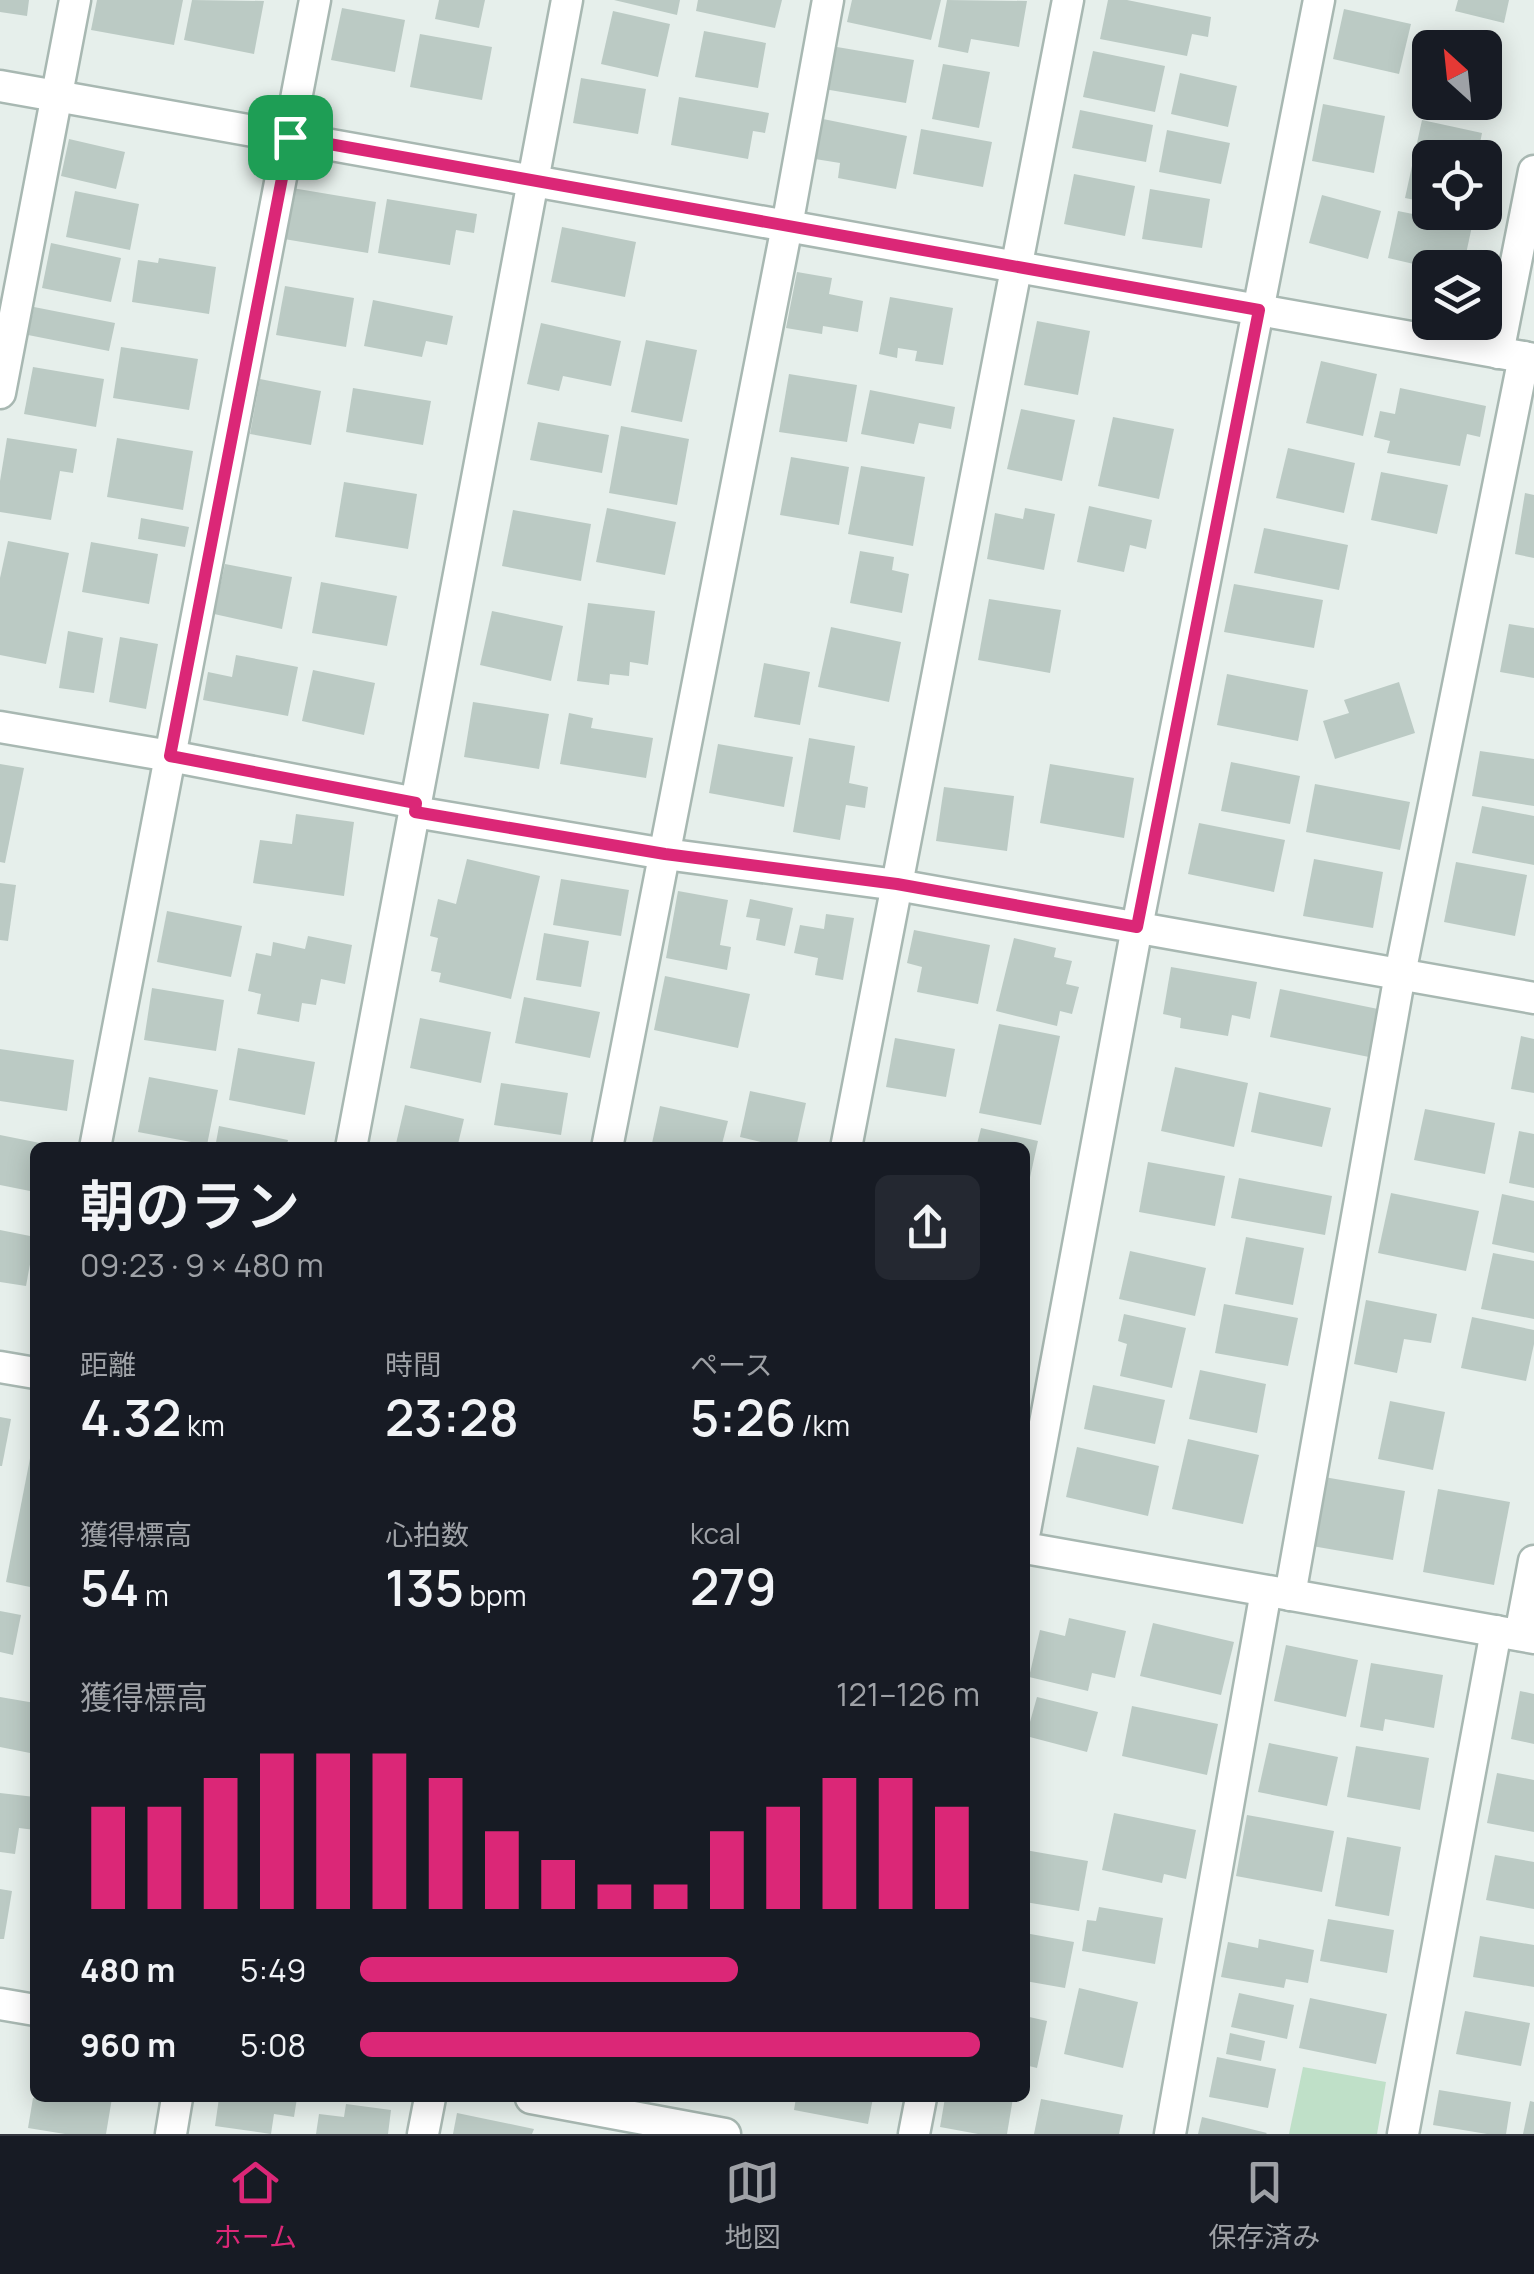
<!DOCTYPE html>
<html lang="ja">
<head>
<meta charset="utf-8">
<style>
  :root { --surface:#171b24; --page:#242831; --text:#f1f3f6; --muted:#9ea1a6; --line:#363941; --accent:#db2777 }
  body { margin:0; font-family:Manrope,"Noto Sans JP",sans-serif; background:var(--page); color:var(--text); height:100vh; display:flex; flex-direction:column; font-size:38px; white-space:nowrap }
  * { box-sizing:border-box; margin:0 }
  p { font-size:32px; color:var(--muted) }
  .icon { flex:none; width:55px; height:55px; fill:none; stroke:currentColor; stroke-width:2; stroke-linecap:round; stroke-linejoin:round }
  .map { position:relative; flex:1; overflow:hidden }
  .details { position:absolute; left:30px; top:1142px; width:1000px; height:960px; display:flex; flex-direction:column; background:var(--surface); border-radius:15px; box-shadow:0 5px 25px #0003 }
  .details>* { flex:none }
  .needle { width:65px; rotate:333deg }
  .controls { position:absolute; left:1412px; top:30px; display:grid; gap:20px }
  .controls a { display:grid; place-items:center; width:90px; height:90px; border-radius:15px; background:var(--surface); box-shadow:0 5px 25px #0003; font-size:50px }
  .pin { position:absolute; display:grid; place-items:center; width:85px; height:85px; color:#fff; margin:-42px; border-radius:20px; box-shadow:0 5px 15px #0006 }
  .round { display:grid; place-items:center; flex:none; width:105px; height:105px; border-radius:15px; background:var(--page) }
  .overview { display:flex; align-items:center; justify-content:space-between; height:170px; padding:0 50px }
  h1 { font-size:55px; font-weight:600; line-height:75px }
  .metrics { display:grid; grid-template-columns:repeat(3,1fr); gap:15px; height:170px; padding:10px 50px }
  .metrics div { display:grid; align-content:center }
  .metrics b { font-size:50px; font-weight:600 }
  .metrics small { font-size:28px; font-weight:400 }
  .metrics p { font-size:28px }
  .chart { height:280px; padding:20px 50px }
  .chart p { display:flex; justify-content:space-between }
  .chart svg { width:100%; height:180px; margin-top:10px; stroke:var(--accent); stroke-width:6 }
  ul { padding:0 50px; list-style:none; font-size:32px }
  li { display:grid; grid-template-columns:160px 120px 1fr; align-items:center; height:75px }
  li i { height:25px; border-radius:12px; background:var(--accent) }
  .dock { display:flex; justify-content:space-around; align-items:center; height:140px; border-top:2px solid var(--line); background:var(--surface); font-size:28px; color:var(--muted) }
  .dock a { display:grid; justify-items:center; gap:5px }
  .dock .selected { color:var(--accent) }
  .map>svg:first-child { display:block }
  .green { fill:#bfe0c8 }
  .building { fill:#bbcac4 }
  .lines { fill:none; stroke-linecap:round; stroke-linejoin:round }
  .minor-casing { stroke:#a8b8b2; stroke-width:35 }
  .minor { stroke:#fff; stroke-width:30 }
  .route-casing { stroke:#fff; stroke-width:20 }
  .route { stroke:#db2777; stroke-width:12 }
</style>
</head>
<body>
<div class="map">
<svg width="1534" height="2134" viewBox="0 0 1534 2134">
  <rect width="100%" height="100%" fill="#e6efeb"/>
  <!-- green -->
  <polygon class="green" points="1303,2067 1386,2082 1377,2134 1289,2134"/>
  <!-- building -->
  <g class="building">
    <polygon points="0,0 29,0 27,16 0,12"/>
    <polygon points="97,0 183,0 174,45 91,30"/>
    <polygon points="192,0 264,1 254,54 184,40"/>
    <polygon points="439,0 485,0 479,28 435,19"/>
    <polygon points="614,0 680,0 677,15"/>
    <polygon points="698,0 782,0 775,28 696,11"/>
    <polygon points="852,0 941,0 931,40 847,22"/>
    <polygon points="947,0 1027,1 1019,47 971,39 968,53 938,47"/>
    <polygon points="1108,0 1127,0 1211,17 1208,37 1192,34 1187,56 1100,39"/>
    <polygon points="1458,0 1509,0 1504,23 1455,11"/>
    <polygon points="342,8 405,20 395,72 331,60"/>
    <polygon points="1344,9 1411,24 1399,74 1333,59"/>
    <polygon points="613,11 670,24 658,77 601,64"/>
    <polygon points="704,31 766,43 758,88 695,77"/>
    <polygon points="420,34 492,47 482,100 410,87"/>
    <polygon points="1441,35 1500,48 1486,110 1458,104 1485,102 1485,48 1438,48"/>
    <polygon points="831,46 914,60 906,103 824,89"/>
    <polygon points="1093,51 1165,66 1155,112 1083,97"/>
    <polygon points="943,64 990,72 979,128 932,119"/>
    <polygon points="1180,73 1237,86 1228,127 1171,114"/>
    <polygon points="581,78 646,89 638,134 573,123"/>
    <polygon points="679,97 769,113 765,133 753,131 748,159 671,145"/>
    <polygon points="1323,104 1385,116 1374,173 1312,161"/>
    <polygon points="1080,110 1153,125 1146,162 1072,148"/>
    <polygon points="823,119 907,136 896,189 838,178 840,163 815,159"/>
    <polygon points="1422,120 1482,133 1477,158 1430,158 1430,203 1405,198"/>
    <polygon points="921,129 992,142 983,187 913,174"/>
    <polygon points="1167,130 1230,143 1221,184 1159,172"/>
    <polygon points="69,139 125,152 116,189 61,176"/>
    <polygon points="1074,174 1135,186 1125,236 1064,224"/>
    <polygon points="292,188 376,202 368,253 284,239"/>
    <polygon points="1150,189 1210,199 1202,248 1142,239"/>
    <polygon points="75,191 139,204 130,250 66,237"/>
    <polygon points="1322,195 1381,211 1368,259 1309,243"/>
    <polygon points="387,199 477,214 474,233 456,230 450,265 378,253"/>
    <polygon points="1398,211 1472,226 1463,268 1431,268 1388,258"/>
    <polygon points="562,227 636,242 625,297 551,282"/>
    <polygon points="51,243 121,258 111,302 42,288"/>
    <polygon points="159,258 216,267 209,314 132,302 138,260 158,263"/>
    <polygon points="797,272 832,278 829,294 863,301 858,332 823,326 822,334 786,328"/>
    <polygon points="285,286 354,298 346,347 276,335"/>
    <polygon points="890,297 953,308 943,365 915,361 917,351 898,348 897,358 879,354"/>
    <polygon points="373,300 453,316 447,345 426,341 422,357 364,346"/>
    <polygon points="34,307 115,323 109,351 28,335"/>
    <polygon points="1037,321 1090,331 1078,395 1024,385"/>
    <polygon points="541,323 621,341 611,386 563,376 559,391 527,384"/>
    <polygon points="646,340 697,350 682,422 631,412"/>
    <polygon points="121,347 198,359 189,410 113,398"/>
    <polygon points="1321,361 1377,374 1363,436 1306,423"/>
    <polygon points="33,367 104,379 96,427 24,414"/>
    <polygon points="789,374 857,385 847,442 779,432"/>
    <polygon points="260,379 321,391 311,445 250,434"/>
    <polygon points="353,388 431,401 423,445 346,432"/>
    <polygon points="1400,388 1486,406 1480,437 1467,434 1460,466 1387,453 1390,441 1374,437 1380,411 1395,414"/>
    <polygon points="870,390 955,407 951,429 919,423 914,444 861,434"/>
    <polygon points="1021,409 1075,420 1062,481 1007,469"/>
    <polygon points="1113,417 1174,429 1159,499 1098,486"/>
    <polygon points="538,422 609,435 602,473 530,460"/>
    <polygon points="621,426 689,439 677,505 609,493"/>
    <polygon points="7,438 77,449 73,473 60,471 51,520 0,512 0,481"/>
    <polygon points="117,438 193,451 183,510 107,497"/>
    <polygon points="1288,448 1355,463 1344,513 1276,498"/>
    <polygon points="791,457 849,467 839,525 780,515"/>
    <polygon points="861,466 925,477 913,546 848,534"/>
    <polygon points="1381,472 1448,485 1437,534 1371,520"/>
    <polygon points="344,482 417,494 408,549 335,537"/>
    <polygon points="1525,493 1534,495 1534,558 1515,554"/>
    <polygon points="1089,506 1152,520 1146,549 1130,545 1124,572 1077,562"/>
    <polygon points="607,508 676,522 665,575 596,562"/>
    <polygon points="1025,508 1055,514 1044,570 987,559 995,513 1023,519"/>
    <polygon points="513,510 591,524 581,581 502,566"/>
    <polygon points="141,518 189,527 185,547 138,539"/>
    <polygon points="1264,528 1348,545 1339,590 1254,573"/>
    <polygon points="8,541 69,553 46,664 0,655 0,578"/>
    <polygon points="91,542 158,554 149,604 82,592"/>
    <polygon points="860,551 894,557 892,570 909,574 902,613 850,603"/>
    <polygon points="225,564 292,577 282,629 214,614"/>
    <polygon points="321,582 397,596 387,646 312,633"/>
    <polygon points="1234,584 1323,600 1314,648 1224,632"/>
    <polygon points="989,599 1061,610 1050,673 978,660"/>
    <polygon points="588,603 655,611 648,665 630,662 629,676 610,674 609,685 577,681"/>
    <polygon points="492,611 563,626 551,681 480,665"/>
    <polygon points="1509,624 1534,628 1534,678 1500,672"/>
    <polygon points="831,627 901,642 889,702 818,687"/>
    <polygon points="68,631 103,638 94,693 59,688"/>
    <polygon points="120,637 158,644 146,709 109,702"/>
    <polygon points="236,655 298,667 288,716 203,700 208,672 232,677"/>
    <polygon points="764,663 810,672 800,725 754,717"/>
    <polygon points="313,670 375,683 364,735 302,721"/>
    <polygon points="1227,674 1308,690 1298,741 1217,725"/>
    <polygon points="1399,682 1415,733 1335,759 1323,721 1349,713 1344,700"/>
    <polygon points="473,702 549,714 539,769 464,757"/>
    <polygon points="569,713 593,718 591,728 653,738 646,778 560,764"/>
    <polygon points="809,738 855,746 849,783 868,787 865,808 846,805 840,840 793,832"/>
    <polygon points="718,744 793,757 784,807 709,793"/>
    <polygon points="1480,751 1534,759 1534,806 1472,796"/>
    <polygon points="1231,762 1300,776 1290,824 1221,811"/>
    <polygon points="0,764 24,768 5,863 0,862"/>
    <polygon points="1050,764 1134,778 1124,838 1040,823"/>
    <polygon points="1315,784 1410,802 1400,850 1306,832"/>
    <polygon points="944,787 1014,796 1007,851 936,841"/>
    <polygon points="1482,806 1534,816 1534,865 1472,853"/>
    <polygon points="296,814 354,822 344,896 253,883 260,840 292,844"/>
    <polygon points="1199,823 1285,840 1274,892 1188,874"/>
    <polygon points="467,859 540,876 511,999 439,982 441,973 431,971 438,938 430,936 438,899 456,904"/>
    <polygon points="1314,859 1383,872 1373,928 1303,916"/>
    <polygon points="1456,862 1527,875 1515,936 1444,922"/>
    <polygon points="561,879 629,890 621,936 553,925"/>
    <polygon points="0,883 16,885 8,941 0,940"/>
    <polygon points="678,891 728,900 720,945 731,947 727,970 666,958"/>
    <polygon points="750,899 793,908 785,946 756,940 760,919 746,917"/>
    <polygon points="167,911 242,926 231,977 157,962"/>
    <polygon points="826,914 854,918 843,980 815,975 818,958 794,953 800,925 824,929"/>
    <polygon points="914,930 990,945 978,1004 917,992 922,967 907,963"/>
    <polygon points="544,933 589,941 581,987 536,980"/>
    <polygon points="308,936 352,945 345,984 321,979 316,1005 302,1003 299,1022 257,1014 261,994 248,991 256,953 271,956 273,942 305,949"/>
    <polygon points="1014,938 1056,948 1054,957 1072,961 1066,984 1079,987 1072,1014 1060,1011 1057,1026 996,1011"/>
    <polygon points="1171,967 1257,982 1250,1019 1232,1015 1228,1036 1180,1028 1181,1018 1163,1014"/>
    <polygon points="665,976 750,994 738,1048 654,1030"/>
    <polygon points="152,988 224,1000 216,1051 144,1040"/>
    <polygon points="1280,989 1378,1009 1369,1057 1270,1037"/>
    <polygon points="524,997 600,1012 590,1058 515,1043"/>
    <polygon points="420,1018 491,1032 481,1083 410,1068"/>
    <polygon points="999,1024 1060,1036 1041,1125 979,1113"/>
    <polygon points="1521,1036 1534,1039 1534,1093 1511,1089"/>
    <polygon points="895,1038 955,1049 946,1097 886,1087"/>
    <polygon points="238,1048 315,1062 305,1115 229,1100"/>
    <polygon points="0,1049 74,1060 67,1111 0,1101"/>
    <polygon points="1175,1067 1248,1083 1234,1147 1161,1131"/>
    <polygon points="149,1077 218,1090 207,1145 138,1132"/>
    <polygon points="501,1083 568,1093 561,1135 494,1125"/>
    <polygon points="750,1091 806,1103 796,1148 786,1148 740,1137"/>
    <polygon points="1259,1092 1331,1108 1322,1147 1251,1132"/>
    <polygon points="405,1105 464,1119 457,1148 395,1148"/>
    <polygon points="660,1106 728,1121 721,1148 651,1148"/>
    <polygon points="1425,1109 1495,1123 1485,1174 1414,1160"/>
    <polygon points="219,1126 288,1140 286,1148 215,1148"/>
    <polygon points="981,1128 1038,1141 1027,1191 1025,1148 976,1148"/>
    <polygon points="1519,1131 1534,1134 1534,1188 1509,1183"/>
    <polygon points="0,1135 40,1143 39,1148 35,1148 35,1167 30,1191 0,1185"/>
    <polygon points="1148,1162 1225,1176 1215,1226 1139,1212"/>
    <polygon points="1239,1178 1332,1196 1325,1235 1231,1218"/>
    <polygon points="1391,1193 1479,1211 1466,1271 1378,1253"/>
    <polygon points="1502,1194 1534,1201 1534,1253 1492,1244"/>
    <polygon points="0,1230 35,1237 26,1286 0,1282"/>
    <polygon points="1246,1237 1304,1248 1293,1305 1235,1294"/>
    <polygon points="1130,1251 1206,1268 1195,1316 1119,1299"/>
    <polygon points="1493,1253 1534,1261 1534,1319 1481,1309"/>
    <polygon points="1366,1300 1437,1314 1431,1343 1404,1339 1397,1373 1354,1364"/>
    <polygon points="1224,1304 1298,1318 1288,1366 1215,1353"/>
    <polygon points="1124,1314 1186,1328 1172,1388 1120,1376 1127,1344 1118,1341"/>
    <polygon points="1472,1317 1534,1330 1534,1344 1526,1381 1461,1368"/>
    <polygon points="1200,1370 1266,1384 1257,1433 1189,1419"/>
    <polygon points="1093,1385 1165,1400 1155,1444 1084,1429"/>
    <polygon points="1390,1401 1445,1412 1433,1470 1378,1459"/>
    <polygon points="0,1417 11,1419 2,1466 0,1466"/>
    <polygon points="1188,1439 1259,1455 1243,1524 1172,1509"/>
    <polygon points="33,1443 35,1444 35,1588 6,1582"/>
    <polygon points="1077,1447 1159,1466 1148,1516 1066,1497"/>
    <polygon points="1324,1477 1405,1491 1393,1560 1312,1546"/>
    <polygon points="1438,1489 1510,1502 1494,1585 1423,1572"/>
    <polygon points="0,1611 21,1615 13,1655 0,1652"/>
    <polygon points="1069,1618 1126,1631 1115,1678 1092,1673 1088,1691 1029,1677 1040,1630 1065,1636"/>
    <polygon points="1153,1623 1234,1642 1221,1695 1140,1676"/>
    <polygon points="1286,1645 1358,1660 1346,1717 1274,1701"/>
    <polygon points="1371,1663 1443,1675 1434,1728 1385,1719 1383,1731 1360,1727"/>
    <polygon points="1520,1691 1534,1694 1534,1744 1511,1739"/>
    <polygon points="0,1697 35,1703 35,1727 30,1753 0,1747"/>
    <polygon points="1037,1697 1098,1712 1087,1752 1026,1736"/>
    <polygon points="1132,1706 1218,1724 1207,1775 1122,1756"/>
    <polygon points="1269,1743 1338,1757 1327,1806 1258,1792"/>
    <polygon points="1356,1746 1429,1758 1420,1810 1347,1797"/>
    <polygon points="1497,1773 1534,1780 1534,1832 1487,1823"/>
    <polygon points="0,1793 35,1797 35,1830 19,1828 15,1854 0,1852"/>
    <polygon points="1114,1813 1196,1830 1186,1879 1164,1874 1162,1883 1102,1870"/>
    <polygon points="1247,1815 1334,1831 1322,1892 1236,1876"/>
    <polygon points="1347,1837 1401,1847 1389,1916 1335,1906"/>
    <polygon points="1025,1850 1088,1861 1079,1911 1025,1902"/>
    <polygon points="1495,1855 1534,1862 1534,1909 1486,1900"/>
    <polygon points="0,1889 12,1891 4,1939 0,1939"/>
    <polygon points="1099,1907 1163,1918 1155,1964 1082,1951 1087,1920 1096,1921"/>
    <polygon points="1328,1919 1394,1930 1387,1973 1320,1961"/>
    <polygon points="1025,1933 1074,1942 1065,1988 1025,1981"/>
    <polygon points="1480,1936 1534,1945 1534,1987 1473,1977"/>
    <polygon points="1259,1939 1314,1950 1308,1983 1286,1979 1284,1988 1221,1977 1228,1942 1258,1948"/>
    <polygon points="1079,1988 1138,2002 1123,2068 1064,2054"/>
    <polygon points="1239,1993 1294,2005 1287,2039 1231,2027"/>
    <polygon points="1310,1998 1387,2014 1376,2064 1299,2048"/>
    <polygon points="1465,2011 1530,2023 1521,2066 1456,2054"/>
    <polygon points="1025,2016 1047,2021 1037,2068 1025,2065"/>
    <polygon points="1230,2033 1265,2041 1261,2061 1226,2054"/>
    <polygon points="1217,2057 1276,2069 1268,2108 1209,2097"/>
    <polygon points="1439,2090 1511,2102 1506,2134 1487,2134 1433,2125"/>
    <polygon points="33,2098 112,2098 106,2134 65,2134 28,2128"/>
    <polygon points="219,2098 297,2098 294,2117 274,2114 271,2134 215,2126"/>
    <polygon points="796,2098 873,2098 868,2124 794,2110"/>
    <polygon points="945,2098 1013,2098 1007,2134 978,2134 940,2127"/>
    <polygon points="1041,2099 1123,2115 1119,2134 1034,2134"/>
    <polygon points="1530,2101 1534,2102 1534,2134 1523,2134"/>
    <polygon points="346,2104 391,2110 388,2134 316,2134 319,2114 344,2117"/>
    <polygon points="457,2113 534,2129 532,2134 453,2134"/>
    <polygon points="1202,2117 1267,2133 1266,2134 1198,2134"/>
  </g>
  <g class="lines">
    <!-- minor casing -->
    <g class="minor-casing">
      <g id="minor">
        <polyline points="0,86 1534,359"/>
        <polyline points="1498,353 1534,171"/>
        <polyline points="0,393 75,0"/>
        <polyline points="0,727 170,756 416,803"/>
        <polyline points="415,812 665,854 897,885 1534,998"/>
        <polyline points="95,1148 315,0"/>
        <polyline points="351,1148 567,0"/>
        <polyline points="607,1148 787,226 828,0"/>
        <polyline points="846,1148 1068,0"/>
        <polyline points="0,1367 35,1373"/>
        <polyline points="1025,1531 1137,927 1319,0"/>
        <polyline points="1025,1548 1534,1638"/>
        <polyline points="1290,1595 1400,974 1524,357"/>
        <polyline points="1520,1635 1534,1561"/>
        <polyline points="0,2004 35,2010"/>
        <polyline points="531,2098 725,2134"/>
        <polyline points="171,2134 177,2098"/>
        <polyline points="423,2134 430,2098"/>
        <polyline points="914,2134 921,2098"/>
        <polyline points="1170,2134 1266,1591"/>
        <polyline points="1403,2134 1496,1631"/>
      </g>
    </g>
    <!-- minor -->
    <use href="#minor" class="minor"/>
  </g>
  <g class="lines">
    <!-- route casing -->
    <g class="route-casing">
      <polygon id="route" points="290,137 1259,310 1137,927 897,884 665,854 415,812 416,803 170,756"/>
    </g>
    <!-- route -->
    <use href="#route" class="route"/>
  </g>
</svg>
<div class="controls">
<a><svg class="needle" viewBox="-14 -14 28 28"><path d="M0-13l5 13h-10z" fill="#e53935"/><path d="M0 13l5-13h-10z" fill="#9ea1a6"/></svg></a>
<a><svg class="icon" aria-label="locate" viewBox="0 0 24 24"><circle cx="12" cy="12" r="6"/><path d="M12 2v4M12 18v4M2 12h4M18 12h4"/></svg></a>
<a><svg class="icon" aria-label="layers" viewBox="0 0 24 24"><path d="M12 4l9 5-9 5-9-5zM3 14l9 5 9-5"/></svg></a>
</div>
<div class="pin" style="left:290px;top:137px;background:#1e9e55"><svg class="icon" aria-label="arrive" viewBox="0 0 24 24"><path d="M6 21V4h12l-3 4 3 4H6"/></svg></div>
<section class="details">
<div class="overview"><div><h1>朝のラン</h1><p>09:23 · 9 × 480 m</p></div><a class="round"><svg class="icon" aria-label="share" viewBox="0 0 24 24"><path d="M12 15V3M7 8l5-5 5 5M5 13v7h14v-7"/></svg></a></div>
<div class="metrics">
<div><p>距離</p><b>4.32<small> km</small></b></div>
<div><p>時間</p><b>23:28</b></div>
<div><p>ペース</p><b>5:26<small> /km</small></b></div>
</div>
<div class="metrics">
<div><p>獲得標高</p><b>54<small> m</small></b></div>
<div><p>心拍数</p><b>135<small> bpm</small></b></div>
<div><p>kcal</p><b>279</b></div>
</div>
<div class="chart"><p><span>獲得標高</span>121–126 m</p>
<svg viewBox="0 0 160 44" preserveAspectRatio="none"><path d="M5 44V19M15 44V19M25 44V12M35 44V6M45 44V6M55 44V6M65 44V12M75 44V25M85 44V32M95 44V38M105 44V38M115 44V25M125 44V19M135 44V12M145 44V12M155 44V19"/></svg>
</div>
<ul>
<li><b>480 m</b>5:49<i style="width:61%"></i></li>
<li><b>960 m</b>5:08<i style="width:100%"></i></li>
</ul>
</section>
</div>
<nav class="dock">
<a class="selected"><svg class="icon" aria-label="home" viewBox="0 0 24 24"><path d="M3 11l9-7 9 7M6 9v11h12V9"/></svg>ホーム</a>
<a><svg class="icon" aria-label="map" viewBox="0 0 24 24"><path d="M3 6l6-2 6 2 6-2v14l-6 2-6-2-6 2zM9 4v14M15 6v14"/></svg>地図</a>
<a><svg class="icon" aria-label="saved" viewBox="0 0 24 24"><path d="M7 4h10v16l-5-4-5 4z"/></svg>保存済み</a>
</nav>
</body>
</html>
